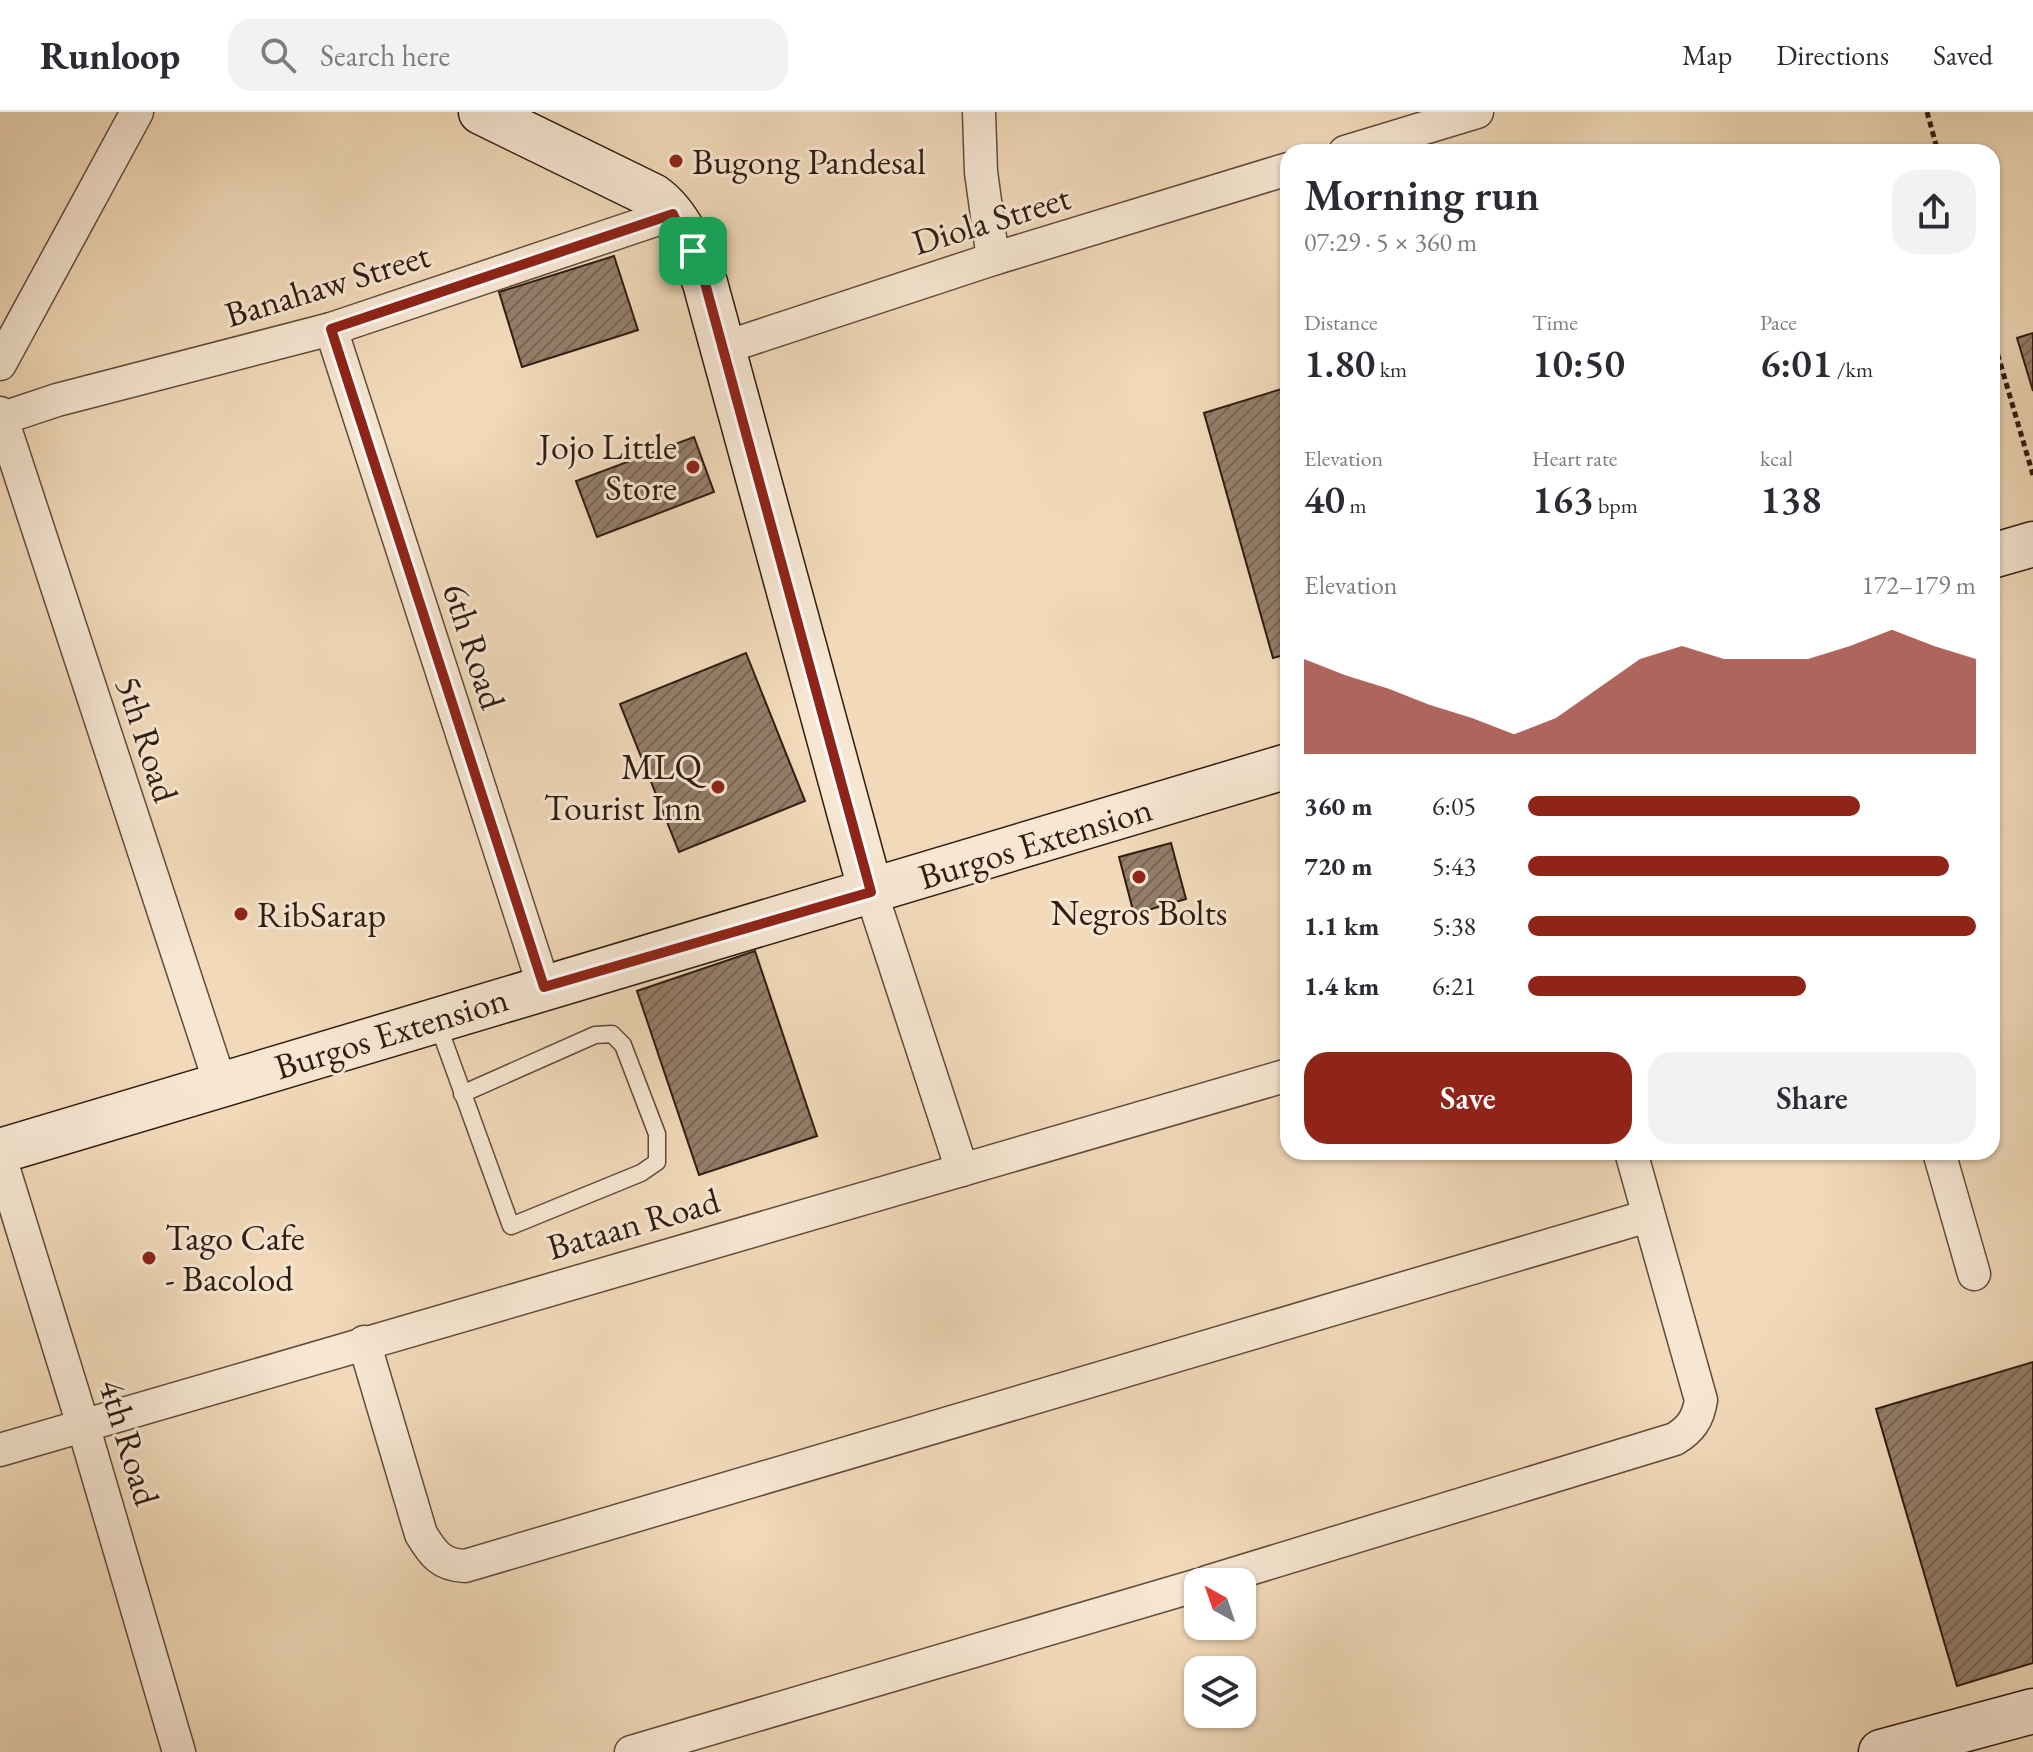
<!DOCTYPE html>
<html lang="en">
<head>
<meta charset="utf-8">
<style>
  :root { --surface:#fff; --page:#f2f2f3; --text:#2b2b33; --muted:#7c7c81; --line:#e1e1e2; --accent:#8f2418 }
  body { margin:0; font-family:"EB Garamond",serif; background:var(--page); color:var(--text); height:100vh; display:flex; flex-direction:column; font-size:30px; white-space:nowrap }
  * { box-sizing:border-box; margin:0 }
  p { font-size:26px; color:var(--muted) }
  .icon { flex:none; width:44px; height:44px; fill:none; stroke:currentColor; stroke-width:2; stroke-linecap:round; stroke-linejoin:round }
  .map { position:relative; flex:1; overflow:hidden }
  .details { position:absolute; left:1280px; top:32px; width:720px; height:1016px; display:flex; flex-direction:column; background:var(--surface); border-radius:24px; box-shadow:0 2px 6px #0004 }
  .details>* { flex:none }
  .needle { width:52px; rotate:320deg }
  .controls { position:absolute; left:1184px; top:1456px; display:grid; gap:16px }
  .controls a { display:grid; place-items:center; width:72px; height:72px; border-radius:16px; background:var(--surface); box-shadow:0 2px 6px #0004; font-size:40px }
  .pin { position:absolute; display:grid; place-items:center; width:68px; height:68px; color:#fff; margin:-34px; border-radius:16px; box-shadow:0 4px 12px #0006 }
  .round { display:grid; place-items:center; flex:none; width:84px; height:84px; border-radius:24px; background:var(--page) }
  .head { display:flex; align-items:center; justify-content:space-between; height:136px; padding:0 24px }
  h1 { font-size:44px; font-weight:600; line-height:60px }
  .figures { display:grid; grid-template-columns:repeat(3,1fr); gap:12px; height:136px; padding:8px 24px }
  .figures div { display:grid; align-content:center }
  .figures b { font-size:40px; font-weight:600 }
  .figures small { font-size:22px; font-weight:400 }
  .figures p { font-size:22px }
  .chart { height:224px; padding:16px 24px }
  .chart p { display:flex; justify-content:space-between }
  .chart svg { width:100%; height:144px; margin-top:8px; fill:var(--accent); opacity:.7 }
  .button { display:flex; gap:16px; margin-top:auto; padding:16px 24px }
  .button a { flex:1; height:92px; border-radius:24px; background:var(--accent); color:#fff; font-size:32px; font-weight:600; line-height:92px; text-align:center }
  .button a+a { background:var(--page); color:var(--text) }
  ul { padding:0 24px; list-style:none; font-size:26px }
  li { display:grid; grid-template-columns:128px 96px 1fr; align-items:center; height:60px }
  li i { height:20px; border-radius:10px; background:var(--accent) }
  header { display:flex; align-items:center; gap:48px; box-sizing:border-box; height:112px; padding:0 40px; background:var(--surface); border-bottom:2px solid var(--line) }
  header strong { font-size:38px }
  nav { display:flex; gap:44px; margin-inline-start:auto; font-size:28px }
  .search { width:560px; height:72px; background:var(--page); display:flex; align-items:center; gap:20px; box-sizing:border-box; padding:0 28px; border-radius:24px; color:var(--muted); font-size:30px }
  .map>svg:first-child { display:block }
  .building { fill:url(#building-hatch); stroke:#301c12; stroke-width:2 }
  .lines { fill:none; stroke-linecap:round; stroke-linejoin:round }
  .lane-casing { stroke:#604b3c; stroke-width:19 }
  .street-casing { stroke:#604b3c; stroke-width:35 }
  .secondary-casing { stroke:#301c12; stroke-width:47 }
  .path { stroke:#301c12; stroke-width:5; stroke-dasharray:6 4; stroke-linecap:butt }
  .lane { stroke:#f6e6d2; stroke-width:16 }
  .street { stroke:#f6e6d2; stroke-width:32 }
  .secondary { stroke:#f6e6d2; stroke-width:44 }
  .route-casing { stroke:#fff; stroke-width:16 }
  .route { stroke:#8f2418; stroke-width:10 }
  .poi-dot { fill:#8f2418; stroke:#f6e6d2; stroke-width:3 }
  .labels { text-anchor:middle; stroke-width:6; stroke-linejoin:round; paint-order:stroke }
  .poi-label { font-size:36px; fill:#301c12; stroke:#f6e6d2; text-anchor:start }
  .street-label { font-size:36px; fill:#301c12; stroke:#f6e6d2 }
</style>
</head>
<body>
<header>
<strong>Runloop</strong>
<div class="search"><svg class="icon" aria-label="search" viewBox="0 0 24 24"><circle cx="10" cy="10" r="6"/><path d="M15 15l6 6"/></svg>Search here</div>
<nav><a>Map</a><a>Directions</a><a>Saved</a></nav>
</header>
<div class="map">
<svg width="2033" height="1640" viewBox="0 0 2033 1640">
  <defs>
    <pattern id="building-hatch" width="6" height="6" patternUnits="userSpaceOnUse" patternTransform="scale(2)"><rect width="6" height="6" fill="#947e69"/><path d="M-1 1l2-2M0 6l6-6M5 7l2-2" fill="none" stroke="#796655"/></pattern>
  </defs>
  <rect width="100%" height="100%" fill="#f1d9b9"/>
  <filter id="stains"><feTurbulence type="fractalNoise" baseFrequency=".0025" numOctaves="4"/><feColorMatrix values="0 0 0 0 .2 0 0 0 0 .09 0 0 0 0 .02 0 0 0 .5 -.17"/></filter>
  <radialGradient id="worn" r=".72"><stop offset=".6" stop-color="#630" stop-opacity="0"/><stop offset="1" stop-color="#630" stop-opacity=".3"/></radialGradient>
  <!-- building -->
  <g class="building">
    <polygon points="614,144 638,218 522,255 499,180"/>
    <polygon points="2033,221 2033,279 2017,226"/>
    <polygon points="1288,275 1288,542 1273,546 1204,301"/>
    <polygon points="694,325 714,380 597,425 576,369"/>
    <polygon points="746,541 805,689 679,740 620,592"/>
    <polygon points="1171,731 1186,787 1134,802 1119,745"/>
    <polygon points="755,839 817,1024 699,1063 637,879"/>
    <polygon points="2033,1250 2033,1551 1957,1574 1876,1297"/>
  </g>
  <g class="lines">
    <!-- lane casing -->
    <g class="lane-casing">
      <polyline id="lane" points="437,910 511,1114 641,1061 657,1050 657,1022 623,933 612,922 595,923 462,982"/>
    </g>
    <!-- street casing -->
    <g class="street-casing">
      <g id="street">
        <polyline points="979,0 981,60 993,147"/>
        <polyline points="1345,40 1477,0"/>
        <polyline points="331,217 544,875"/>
        <polyline points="720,237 993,147 1288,57"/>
        <polyline points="0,252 137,0"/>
        <polyline points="0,301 220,971"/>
        <polyline points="0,307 57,288 331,217 673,102"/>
        <polyline points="871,780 962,1058"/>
        <polyline points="1939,1040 1974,1162"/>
        <polyline points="0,1045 83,1313 179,1640"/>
        <path d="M364 1230 421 1422C433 1442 441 1453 465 1454L1648 1104"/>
        <polyline points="0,1338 1288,963"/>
        <path d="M1207 1470 1675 1327C1691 1317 1698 1307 1701 1288L1631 1040"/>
        <polyline points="631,1640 1198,1473"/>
      </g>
    </g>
    <!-- secondary casing -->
    <g class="secondary-casing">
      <g id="secondary">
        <path d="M481 0 653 84C681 104 693 139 705 171L871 780"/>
        <polyline points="1992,444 2033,432"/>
        <polyline points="0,1039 1288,654"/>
        <polyline points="1881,1640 2033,1599"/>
      </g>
    </g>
    <!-- path -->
    <g class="path">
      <polyline points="1927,0 1938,40"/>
      <polyline points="1992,223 2033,363"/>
    </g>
    <!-- lane -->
    <use href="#lane" class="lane"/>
    <!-- street -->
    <use href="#street" class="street"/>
    <!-- secondary -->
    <use href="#secondary" class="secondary"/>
  </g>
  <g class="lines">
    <!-- route casing -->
    <g class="route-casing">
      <polygon id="route" points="673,102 705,171 871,780 544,875 331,217"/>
    </g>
    <!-- route -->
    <use href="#route" class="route"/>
  </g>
  <!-- markers -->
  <g class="poi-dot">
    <circle cx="676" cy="49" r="8"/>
    <circle cx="693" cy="355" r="8"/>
    <circle cx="718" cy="675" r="8"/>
    <circle cx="1139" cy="765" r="8"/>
    <circle cx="241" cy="802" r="8"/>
    <circle cx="149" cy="1146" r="8"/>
  </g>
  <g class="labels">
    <!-- poi labels -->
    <g class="poi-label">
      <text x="692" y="62">Bugong Pandesal</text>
      <text x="677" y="347" text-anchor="end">Jojo Little<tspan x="677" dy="41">Store</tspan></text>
      <text x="702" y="667" text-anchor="end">MLQ<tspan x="702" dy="41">Tourist Inn</tspan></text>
      <text x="1139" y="813" text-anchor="middle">Negros Bolts</text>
      <text x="257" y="815">RibSarap</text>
      <text x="165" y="1138">Tago Cafe<tspan x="165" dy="41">- Bacolod</tspan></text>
    </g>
    <!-- street labels -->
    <g class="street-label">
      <text transform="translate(991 107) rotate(-17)" y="13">Diola Street</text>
      <text transform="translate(327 172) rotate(-17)" y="13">Banahaw Street</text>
      <text transform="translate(475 534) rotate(72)" y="13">6th Road</text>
      <text transform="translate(148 627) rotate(72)" y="13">5th Road</text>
      <text transform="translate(1035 730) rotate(-17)" y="13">Burgos Extension</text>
      <text transform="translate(391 920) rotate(-17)" y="13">Burgos Extension</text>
      <text transform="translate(633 1111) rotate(-16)" y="13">Bataan Road</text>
      <text transform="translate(130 1330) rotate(73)" y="13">4th Road</text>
    </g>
  </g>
  <rect width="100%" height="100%" filter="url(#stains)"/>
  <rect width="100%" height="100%" fill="url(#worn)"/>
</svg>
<div class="controls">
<a><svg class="needle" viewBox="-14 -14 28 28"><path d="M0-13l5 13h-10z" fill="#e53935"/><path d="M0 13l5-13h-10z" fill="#7c7c81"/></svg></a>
<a><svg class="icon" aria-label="layers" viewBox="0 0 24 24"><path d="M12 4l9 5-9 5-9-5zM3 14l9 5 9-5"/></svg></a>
</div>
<div class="pin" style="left:693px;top:139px;background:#1e9e55"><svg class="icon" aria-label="arrive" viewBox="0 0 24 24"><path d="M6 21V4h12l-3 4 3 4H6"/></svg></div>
<section class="details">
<div class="head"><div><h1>Morning run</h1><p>07:29 · 5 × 360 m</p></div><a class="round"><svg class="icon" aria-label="share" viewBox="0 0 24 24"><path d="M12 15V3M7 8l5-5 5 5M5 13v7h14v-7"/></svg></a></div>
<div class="figures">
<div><p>Distance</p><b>1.80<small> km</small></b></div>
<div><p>Time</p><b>10:50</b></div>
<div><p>Pace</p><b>6:01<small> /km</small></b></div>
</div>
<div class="figures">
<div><p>Elevation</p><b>40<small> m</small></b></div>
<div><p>Heart rate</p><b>163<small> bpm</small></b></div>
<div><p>kcal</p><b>138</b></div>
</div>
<div class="chart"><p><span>Elevation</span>172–179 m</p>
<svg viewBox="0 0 160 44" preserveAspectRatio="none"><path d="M0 44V15L10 20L20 24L30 29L40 33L50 38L60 33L70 24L80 15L90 11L100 15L110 15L120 15L130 11L140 6L150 11L160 15V44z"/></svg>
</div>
<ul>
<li><b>360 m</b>6:05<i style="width:74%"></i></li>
<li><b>720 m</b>5:43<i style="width:94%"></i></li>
<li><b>1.1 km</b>5:38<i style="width:100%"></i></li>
<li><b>1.4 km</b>6:21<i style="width:62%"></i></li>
</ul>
<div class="button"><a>Save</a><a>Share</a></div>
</section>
</div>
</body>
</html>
